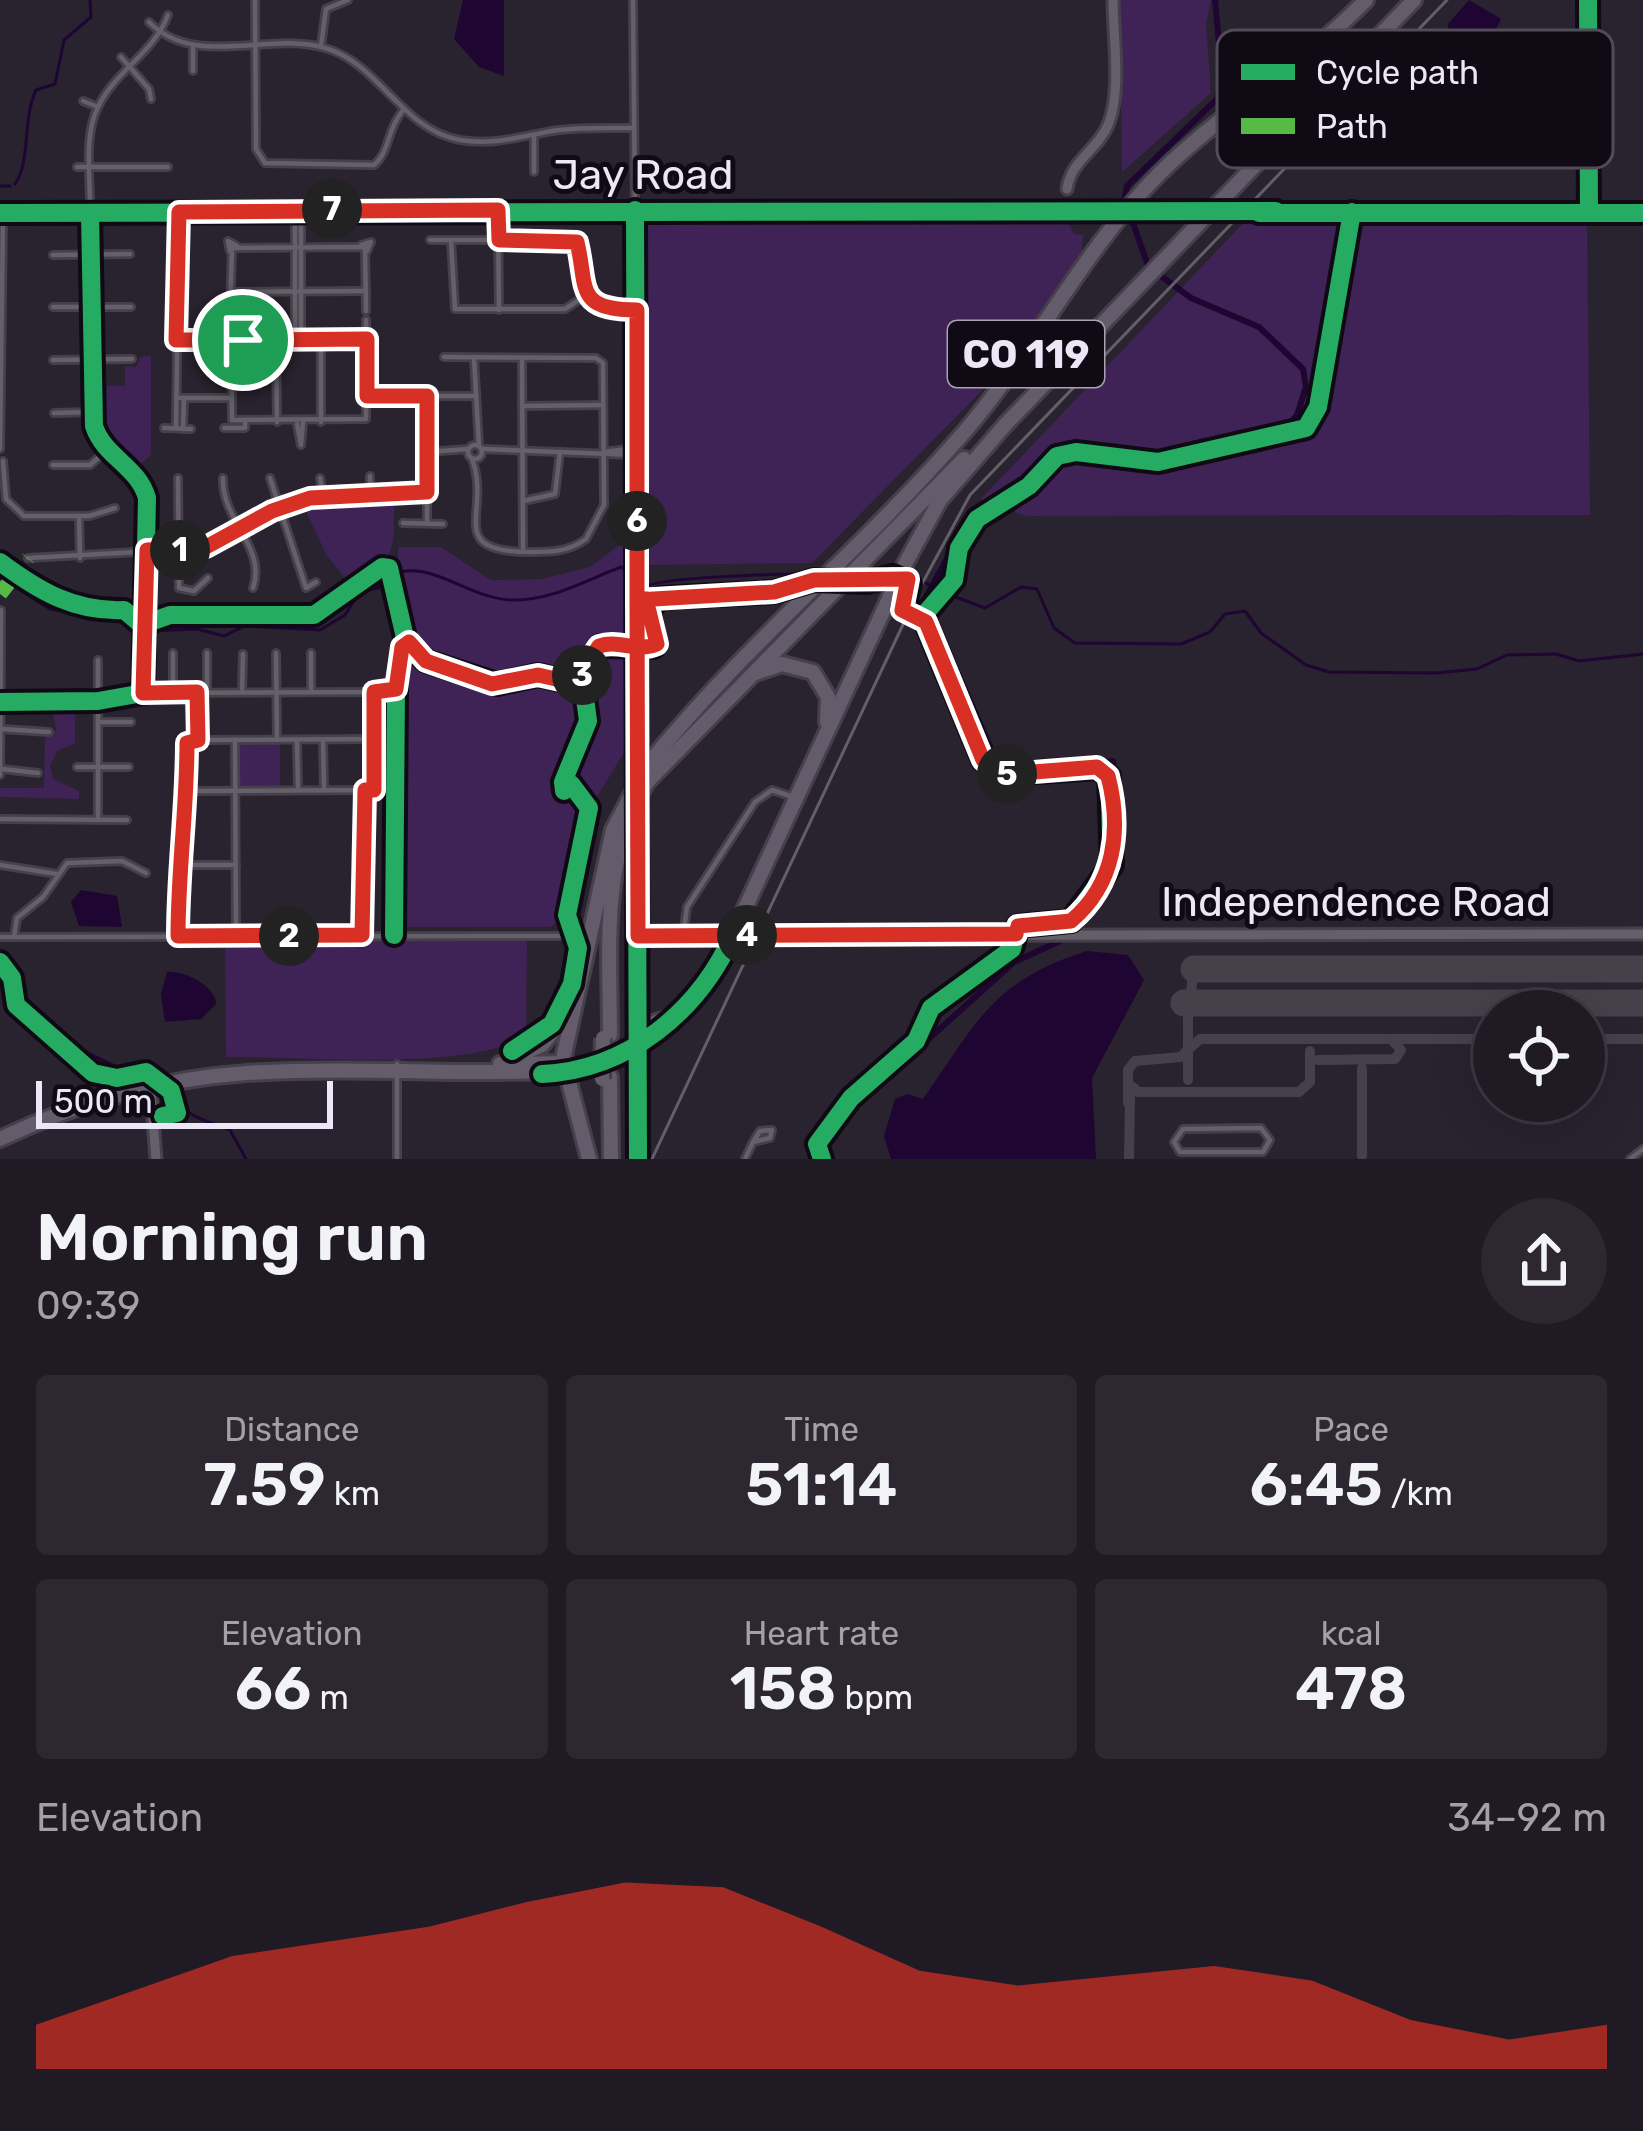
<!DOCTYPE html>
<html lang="en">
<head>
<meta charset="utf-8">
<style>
  :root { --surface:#1f1a23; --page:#2c2730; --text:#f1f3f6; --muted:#a1a1a6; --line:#3c3841; --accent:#d93025 }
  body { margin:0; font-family:Rubik,sans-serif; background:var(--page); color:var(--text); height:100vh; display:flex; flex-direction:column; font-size:45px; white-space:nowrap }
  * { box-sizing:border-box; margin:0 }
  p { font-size:39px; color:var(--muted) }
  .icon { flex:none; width:66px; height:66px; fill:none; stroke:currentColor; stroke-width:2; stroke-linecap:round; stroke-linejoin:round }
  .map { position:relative; height:1159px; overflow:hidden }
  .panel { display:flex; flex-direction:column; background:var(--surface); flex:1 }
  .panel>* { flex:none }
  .tools { position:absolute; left:1473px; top:990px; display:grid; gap:24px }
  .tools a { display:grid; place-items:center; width:132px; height:132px; border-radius:50%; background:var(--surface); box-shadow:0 12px 48px #0002,0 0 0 3px var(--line); font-size:60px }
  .scale { position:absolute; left:36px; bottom:30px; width:297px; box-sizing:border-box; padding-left:12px; border:6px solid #ede6f6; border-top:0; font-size:33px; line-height:42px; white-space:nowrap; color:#ede6f6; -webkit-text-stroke:9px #0f0a14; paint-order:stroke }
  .pin { position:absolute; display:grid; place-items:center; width:102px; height:102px; color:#fff; margin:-51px; border:6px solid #fff; border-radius:50%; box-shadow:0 3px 12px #0007 }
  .km { position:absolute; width:60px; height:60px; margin:-30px; border-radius:50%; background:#222; color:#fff; font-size:33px; line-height:60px; text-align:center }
  .round { display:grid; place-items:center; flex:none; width:126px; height:126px; border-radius:63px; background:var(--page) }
  .summary { display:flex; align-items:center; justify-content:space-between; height:204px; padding:0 36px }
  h1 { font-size:66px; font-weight:600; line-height:90px }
  .metrics { display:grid; grid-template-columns:repeat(3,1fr); gap:18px; height:204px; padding:12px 36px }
  .metrics div { display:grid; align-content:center; border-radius:12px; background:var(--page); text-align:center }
  .metrics b { font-size:60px; font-weight:600 }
  .metrics small { font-size:33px; font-weight:400 }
  .metrics p { font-size:33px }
  .chart { height:336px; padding:24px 36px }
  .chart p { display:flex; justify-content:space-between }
  .chart svg { width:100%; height:216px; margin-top:12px; fill:var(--accent); opacity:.7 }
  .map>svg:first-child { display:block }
  .green { fill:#3f2356 }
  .water { fill:#1f0532 }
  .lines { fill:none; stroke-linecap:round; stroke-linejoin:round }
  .stream { stroke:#1f0532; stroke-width:3 }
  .canal { stroke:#1f0532; stroke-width:6 }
  .taxiway { stroke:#46404b; stroke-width:10 }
  .runway { stroke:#46404b; stroke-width:27 }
  .street-casing { stroke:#46404b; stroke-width:10 }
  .secondary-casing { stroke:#46404b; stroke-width:15 }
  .highway-casing { stroke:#46404b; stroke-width:20 }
  .street { stroke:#645f69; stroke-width:4.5 }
  .secondary { stroke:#645f69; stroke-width:9 }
  .highway { stroke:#645b6b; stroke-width:14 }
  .rail { stroke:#635e67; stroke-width:3 }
  .secondary-bridge-casing { stroke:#46404b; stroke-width:15; stroke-linecap:butt }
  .highway-bridge-casing { stroke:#46404b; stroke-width:20; stroke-linecap:butt }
  .secondary-bridge { stroke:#645f69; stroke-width:9 }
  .highway-bridge { stroke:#645b6b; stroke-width:14 }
  .quiet { stroke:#58b947; stroke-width:15; stroke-dasharray:30 15; stroke-linecap:butt }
  .cycleway-casing { stroke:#0f0a14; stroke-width:26 }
  .cycleway { stroke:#26ab63; stroke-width:18 }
  .route-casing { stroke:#fff; stroke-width:24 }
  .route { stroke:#d93025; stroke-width:15 }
  .labels { text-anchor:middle; stroke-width:10; stroke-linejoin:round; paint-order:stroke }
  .shield { fill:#0f0a14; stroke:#aaa4b2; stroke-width:3 }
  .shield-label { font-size:39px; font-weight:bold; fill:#ede6f6 }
  .street-label { font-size:42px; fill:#ede6f6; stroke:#0f0a14 }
  .key { fill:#0f0a14; stroke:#524c58; stroke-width:3 }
  .key-label { font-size:33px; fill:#ede6f6 }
</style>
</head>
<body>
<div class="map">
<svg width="1643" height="1159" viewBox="0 0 1643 1159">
  <rect width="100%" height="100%" fill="#29222f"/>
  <!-- green -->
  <g class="green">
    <polygon points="1120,0 1211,0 1206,25 1211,93 1122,172"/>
    <polygon points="1248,218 1587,218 1590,515 1026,516 981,499"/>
    <polygon points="1066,220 1074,234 1083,235 1082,252 1011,361 812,563 641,565 640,222"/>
    <polygon points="151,356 151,454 138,467 102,433 98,386 125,386 125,366 136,367 140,357"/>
    <path d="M340 496H394C394 546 398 559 355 590L327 556 302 503Z"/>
    <polygon points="630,537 631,741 592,805 569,914 550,927 397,927 398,547 441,547 491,580 542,579 590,567"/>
    <polygon points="52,706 75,706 75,743 57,751 50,766 53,779 79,791 79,799 0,797 0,788 44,788 45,739 56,730"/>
    <polygon points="239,743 280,743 280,787 240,787"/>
    <path d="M527 938 526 1037C461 1072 303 1056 226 1057L225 940Z"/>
  </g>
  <!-- water -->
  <g class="water">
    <polygon points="463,0 504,0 504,76 479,67 454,39"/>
    <polygon points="1469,0 1501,19 1491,39 1449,35 1448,24"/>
    <polygon points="81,890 117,896 122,927 79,926 71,902"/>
    <path d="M1087 951 1128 955 1144 980 1092 1078 1096 1159H891L884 1136 895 1099 908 1094 923 1099C977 1023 990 982 1087 951Z"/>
    <path d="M167 972C183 970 216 986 216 1004L201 1019 165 1022 161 994Z"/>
  </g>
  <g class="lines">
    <!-- stream -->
    <g class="stream">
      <path d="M15 184C31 162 22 120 36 90L55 84 64 40 91 17 90 0"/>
      <polyline points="0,186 10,186"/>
      <polyline points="861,573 892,571"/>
      <polyline points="908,574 943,592"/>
      <polyline points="0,577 50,609 124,621 139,629"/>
      <path d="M640 580 648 586C657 578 796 572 816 575"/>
      <polyline points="945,593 985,608 1021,587 1037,589 1054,628 1075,643 1181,644 1210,632 1225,614 1245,611 1261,633 1306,665 1329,672 1436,673 1477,669 1507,655 1556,654 1579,661 1643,654"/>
      <path d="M149 631 197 629 224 636 245 626 320 630 345 615 360 591 379 588 382 579C427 552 465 600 514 600 553 600 586 580 621 567L632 574"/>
      <polyline points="0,968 61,1040 119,1068 151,1070"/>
      <path d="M172 1090C182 1117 205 1120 230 1130L246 1159"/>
    </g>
    <!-- canal -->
    <g class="canal">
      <polyline points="1125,196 1127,186 1217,99 1222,76 1215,0"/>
      <polyline points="1133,223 1147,263"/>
      <path d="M1075 929C1129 860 1125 846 1113 761 1076 767 1023 774 992 751L925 599 968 520 1068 446 1160 459 1255 439 1287 427 1297 415 1306 387 1303 369 1259 327 1191 298 1161 276"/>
      <polyline points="816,1159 859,1102 1014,962 1069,937"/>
    </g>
    <!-- taxiway -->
    <g class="taxiway">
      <polyline points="1517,1003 1529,1011"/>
      <polyline points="1532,1011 1544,1003"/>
      <polyline points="1188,1013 1194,969"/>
      <polyline points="1584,1039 1643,1039"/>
      <polyline points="1188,1050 1200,1039 1494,1039"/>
      <polyline points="1318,1060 1395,1059 1401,1050 1391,1039"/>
      <polyline points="1362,1068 1362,1156"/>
      <polyline points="1188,1080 1188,1013 1203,1003"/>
      <polyline points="1128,1083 1138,1092 1299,1092 1310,1082 1310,1051"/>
      <polyline points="1128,1103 1128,1070 1135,1061 1181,1057 1188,1049"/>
      <polyline points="1129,1159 1130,1097"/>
    </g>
    <!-- runway -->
    <g class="runway">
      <polyline points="1194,969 1643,969"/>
      <polyline points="1184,1003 1643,1003"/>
    </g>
    <!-- street casing -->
    <g class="street-casing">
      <g id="street">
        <path d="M255 0 256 149 265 163 374 165C390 152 387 128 404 109"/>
        <polyline points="633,0 635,210"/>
        <polyline points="1588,0 1589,213"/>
        <path d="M149 22C195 69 268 31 325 48 379 63 402 130 460 140 496 146 524 135 559 130 583 127 609 128 633 128"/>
        <polyline points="321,46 326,9 348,0"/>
        <polyline points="121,57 149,89 151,99"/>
        <polyline points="193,71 193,45"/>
        <polyline points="83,101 98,107"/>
        <polyline points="77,167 168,167"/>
        <polyline points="534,172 534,135"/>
        <path d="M90 213C91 180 83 137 98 107 115 71 153 54 168 15"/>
        <polyline points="301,213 301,339"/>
        <polyline points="295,216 295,336"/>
        <polyline points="498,216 499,310"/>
        <polyline points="430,240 574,240 586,295 607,308 637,310"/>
        <polyline points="451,240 455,309 565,309 585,296"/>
        <polyline points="361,245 371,242 367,251"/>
        <polyline points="230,251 228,241 237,246"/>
        <polyline points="53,255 130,254"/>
        <polyline points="231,292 366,291"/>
        <polyline points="53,307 131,307"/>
        <polyline points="230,312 232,248 365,247 366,311"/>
        <polyline points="231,321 232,420 366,419 366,320"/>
        <polyline points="276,339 277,422"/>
        <polyline points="176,340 367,339"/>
        <path d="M444 357 596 358 603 363 604 505 586 539C568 552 551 552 530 552 443 552 492 512 472 459"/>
        <polyline points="474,358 479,446"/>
        <polyline points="522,359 523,552"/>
        <polyline points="53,360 132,359"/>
        <polyline points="367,396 475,396"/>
        <polyline points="427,396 427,523"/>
        <polyline points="177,398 230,398"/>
        <polyline points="522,406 603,405"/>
        <polyline points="54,413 90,412"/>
        <polyline points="321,422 321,339"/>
        <polyline points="297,424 301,445 303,422"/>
        <polyline points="164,428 191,429"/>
        <polyline points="176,428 179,213"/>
        <polyline points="224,428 245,428 245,422"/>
        <polyline points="183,429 184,398"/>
        <circle cx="475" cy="452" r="7"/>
        <polyline points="0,449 3,216"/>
        <polyline points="482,449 636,455"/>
        <polyline points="427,452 468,449"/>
        <polyline points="604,452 634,448"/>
        <polyline points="3,461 6,499 24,516 89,516 115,508"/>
        <polyline points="53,465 90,465 107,450"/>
        <polyline points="370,476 370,493"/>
        <polyline points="178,478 179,588 194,591 208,578"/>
        <path d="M223 478C221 520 267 547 253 588"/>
        <polyline points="270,478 306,588 316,582"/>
        <polyline points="320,478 323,495"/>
        <polyline points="523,501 555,494 560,452"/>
        <polyline points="79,516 80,558"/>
        <polyline points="403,523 443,524"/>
        <path d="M28 558 191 549C229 542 257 514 294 502 337 488 383 494 427 492"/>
        <polyline points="173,653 173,692"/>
        <polyline points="207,653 207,692"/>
        <polyline points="276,653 277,740"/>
        <polyline points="311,653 311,692"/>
        <polyline points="98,660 98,820"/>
        <polyline points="242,692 243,654"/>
        <polyline points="143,693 387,692"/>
        <polyline points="98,722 131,722"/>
        <polyline points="2,729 49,732"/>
        <polyline points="200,740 375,739"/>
        <polyline points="235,740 236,936"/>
        <polyline points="297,740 298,788"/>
        <polyline points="323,740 324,788"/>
        <polyline points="77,767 129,767"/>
        <polyline points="2,769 38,773"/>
        <polyline points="0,775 1,610"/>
        <polyline points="187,791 374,790 373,692"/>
        <polyline points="0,819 127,820"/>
        <polyline points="0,865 57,874"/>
        <polyline points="178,865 236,865"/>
        <polyline points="180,901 182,936"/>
        <polyline points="362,935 365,791"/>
        <path d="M177 936C178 870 187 808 187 743L198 740 197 692"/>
        <polyline points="683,936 687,907 755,802 772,790 790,796"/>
        <polyline points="0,937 563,936 570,930"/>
        <polyline points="14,937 17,918 43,897 67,863 122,861 146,873"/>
        <polygon points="1261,1128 1270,1140 1263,1152 1180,1152 1174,1142 1183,1129"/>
        <polyline points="397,1159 397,1064"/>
        <polyline points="745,1159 753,1142 770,1138 772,1130 760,1131 753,1142"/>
        <polyline points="1630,1159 1643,1149"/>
      </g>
    </g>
    <!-- secondary casing -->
    <g class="secondary-casing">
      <g id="secondary">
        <path d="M1067 189C1071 160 1097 151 1108 125 1122 92 1113 36 1113 0"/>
        <polyline points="635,210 638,756"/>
        <polyline points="0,213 1276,211"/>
        <polyline points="1271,213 1643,213"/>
        <path d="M0 702 98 701 143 693 147 498C138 466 104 457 94 426L90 213"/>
        <polyline points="638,831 638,1159"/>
        <polyline points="638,936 1643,934"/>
        <polyline points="150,1079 156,1159"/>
      </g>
    </g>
    <!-- highway casing -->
    <g class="highway-casing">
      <g id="highway">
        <polyline points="755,673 782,664 813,672 828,697 827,722"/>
        <polyline points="636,1013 647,1025 663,1020"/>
        <path d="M610 1035C610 949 600 859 647 782L964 459"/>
        <polyline points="509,1060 542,1045 569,1011"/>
        <polyline points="500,1064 568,1063"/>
        <polyline points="610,1077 611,1159"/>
        <path d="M0 1139C78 1102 160 1079 247 1073 317 1069 388 1071 459 1072 580 1072 648 1077 720 962L905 564 940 500 1005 425 1414 0"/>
        <path d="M589 1159 563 1059 613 830 646 767C743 646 865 547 966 430 1035 349 1083 250 1158 175 1222 111 1302 66 1366 0"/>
      </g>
    </g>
    <!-- street -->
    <use href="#street" class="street"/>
    <!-- secondary -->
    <use href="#secondary" class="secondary"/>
    <!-- highway -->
    <use href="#highway" class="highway"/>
    <!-- rail -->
    <polyline class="rail" points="652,1159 923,582 970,495 1447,0"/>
    <!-- secondary-bridge casing -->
    <g class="secondary-bridge-casing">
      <polyline id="secondary-bridge" points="638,831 638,756"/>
    </g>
    <!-- highway-bridge casing -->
    <g class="highway-bridge-casing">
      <polyline id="highway-bridge" points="602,1079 603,1038"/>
    </g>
    <!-- secondary-bridge -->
    <use href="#secondary-bridge" class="secondary-bridge"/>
    <!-- highway-bridge -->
    <use href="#highway-bridge" class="highway-bridge"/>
    <!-- quiet -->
    <polyline class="quiet" points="0,594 28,558"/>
    <!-- cycleway casing -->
    <g class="cycleway-casing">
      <g id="cycleway">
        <polyline points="1588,0 1589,213"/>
        <polyline points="635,210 638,1159"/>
        <polyline points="0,213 1276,211"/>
        <polyline points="1259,213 1643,213"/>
        <path d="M0 562C39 591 74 612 124 610L142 625 170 615H314L382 567 389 568 406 642 426 661 497 684 538 675 574 683 600 646 654 647 649 610 660 598 774 592 814 580 867 582 893 576 910 584 903 609 923 616"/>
        <polyline points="923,616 954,580 959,548 977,519 1029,486 1057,456 1076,452 1158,462 1306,428 1318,407 1352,212"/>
        <path d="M0 702 98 701 143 693 147 498C138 466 104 457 94 426L90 213"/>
        <polyline points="394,935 396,689"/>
        <polyline points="0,962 12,978 16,1005 93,1073 117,1078 146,1072 171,1091 177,1113 163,1116"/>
        <polyline points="512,1051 552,1024 572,984 578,948 567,915 589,808 571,784 564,791 563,782 588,721 582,676"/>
        <path d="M542 1074C628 1070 698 1012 733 935"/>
        <polyline points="822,1159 817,1144 851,1098 916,1041 931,1008 1012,949 1018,926 1071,921 1112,865 1109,776 1097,768 1008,774 983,760 923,616"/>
      </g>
    </g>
    <!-- cycleway -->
    <use href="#cycleway" class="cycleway"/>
  </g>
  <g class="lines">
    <!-- route casing -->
    <g class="route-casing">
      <path id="route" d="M243 340 367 339V396H427V492L310 498 272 511 206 547 147 550 143 693 197 692 198 740 187 743C187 809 178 870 178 936L362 935 365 790H374V692L396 689 402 647 409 642 426 661 492 684 538 675 574 683 599 646C619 639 637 653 657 644L646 599 637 600C638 712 638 824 638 936L1016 934 1018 926 1071 921C1115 884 1122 830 1108 776L1097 767 1008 774 983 760 926 622 902 610 908 579 814 580 774 592 637 600V310C574 310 588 287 577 242L499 240 498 210 179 212 176 340H243"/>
    </g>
    <!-- route -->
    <use href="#route" class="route"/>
  </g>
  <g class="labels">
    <!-- shield labels -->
    <rect class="shield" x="948" y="321" width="156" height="66" rx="9"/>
    <g class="shield-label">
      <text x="1026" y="368">CO 119</text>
    </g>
    <!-- street labels -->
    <g class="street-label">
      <text x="643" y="189">Jay Road</text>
      <text x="1356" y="916">Independence Road</text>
    </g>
  </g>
  <!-- legend -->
  <rect x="1217" y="30" width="396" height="138" rx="18" class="key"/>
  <rect x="1241" y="64" width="54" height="16" fill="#26ab63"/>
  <rect x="1241" y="118" width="54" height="16" fill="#58b947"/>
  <g class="key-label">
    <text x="1316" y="84">Cycle path</text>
    <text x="1316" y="138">Path</text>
  </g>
</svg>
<div class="tools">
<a><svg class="icon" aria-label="locate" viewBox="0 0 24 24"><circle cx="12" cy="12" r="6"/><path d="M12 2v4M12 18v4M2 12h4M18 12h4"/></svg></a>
</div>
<div class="scale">500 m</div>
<div class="pin" style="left:243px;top:340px;background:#1e9e55"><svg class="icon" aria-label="arrive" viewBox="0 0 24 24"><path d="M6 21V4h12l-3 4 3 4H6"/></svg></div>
<b class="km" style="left:180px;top:550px">1</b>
<b class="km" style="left:289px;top:936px">2</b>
<b class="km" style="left:582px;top:675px">3</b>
<b class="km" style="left:747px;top:935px">4</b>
<b class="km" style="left:1007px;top:774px">5</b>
<b class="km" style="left:637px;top:521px">6</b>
<b class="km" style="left:332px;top:209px">7</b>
</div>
<section class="panel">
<div class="summary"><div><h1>Morning run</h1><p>09:39</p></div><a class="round"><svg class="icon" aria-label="share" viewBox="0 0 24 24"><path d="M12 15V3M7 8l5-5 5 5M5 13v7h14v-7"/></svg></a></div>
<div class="metrics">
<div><p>Distance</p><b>7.59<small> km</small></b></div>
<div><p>Time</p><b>51:14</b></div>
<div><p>Pace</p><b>6:45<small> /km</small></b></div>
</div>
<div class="metrics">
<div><p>Elevation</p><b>66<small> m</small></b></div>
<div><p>Heart rate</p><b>158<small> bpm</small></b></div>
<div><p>kcal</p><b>478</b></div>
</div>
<div class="chart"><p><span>Elevation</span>34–92 m</p>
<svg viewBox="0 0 160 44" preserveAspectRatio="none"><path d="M0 44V35L10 28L20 21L30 18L40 15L50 10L60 6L70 7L80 15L90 24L100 27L110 25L120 23L130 26L140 34L150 38L160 35V44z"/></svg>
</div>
</section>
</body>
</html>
